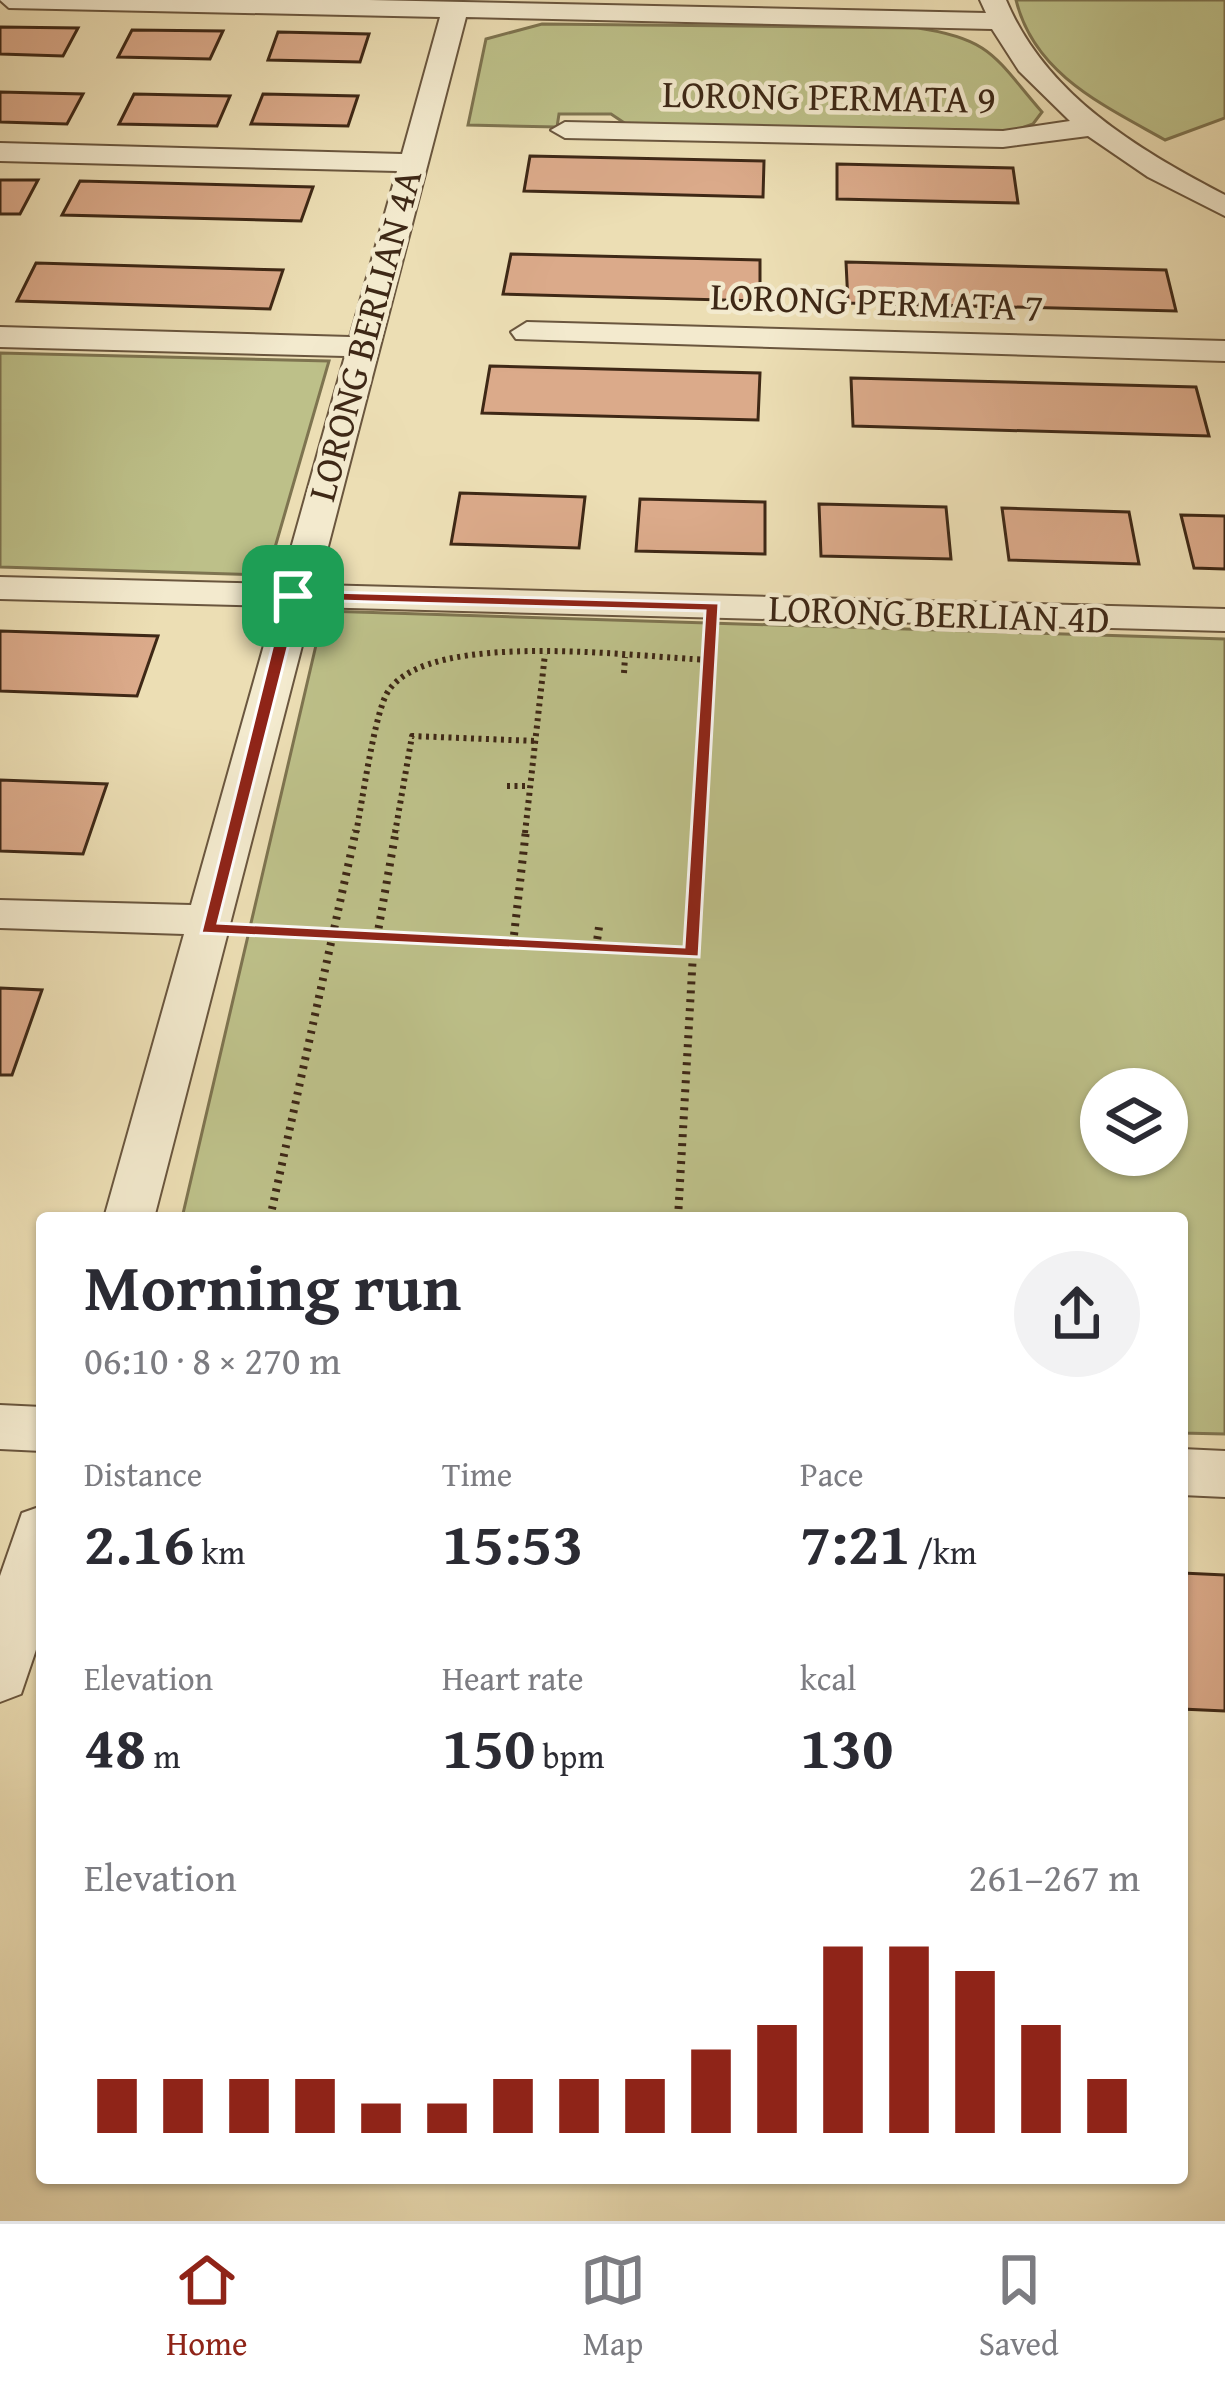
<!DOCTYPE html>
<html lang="en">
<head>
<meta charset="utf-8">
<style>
  :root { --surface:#fff; --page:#f2f2f3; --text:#2b2b33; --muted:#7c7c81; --line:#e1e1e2; --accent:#8f2418 }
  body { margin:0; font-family:"Gentium Book Plus",serif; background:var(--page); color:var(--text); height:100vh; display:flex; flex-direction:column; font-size:45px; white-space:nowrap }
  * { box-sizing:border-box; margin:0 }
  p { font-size:39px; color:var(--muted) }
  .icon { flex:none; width:66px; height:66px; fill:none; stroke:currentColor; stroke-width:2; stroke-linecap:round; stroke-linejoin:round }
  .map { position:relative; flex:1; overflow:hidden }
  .drawer { position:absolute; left:36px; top:1212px; width:1152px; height:972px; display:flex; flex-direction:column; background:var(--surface); border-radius:12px; box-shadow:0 3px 9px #0004 }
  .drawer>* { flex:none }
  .controls { position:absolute; left:1080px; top:1068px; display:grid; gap:24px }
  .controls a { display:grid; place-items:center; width:108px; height:108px; border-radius:50%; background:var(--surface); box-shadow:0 3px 9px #0004; font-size:60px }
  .pin { position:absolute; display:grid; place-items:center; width:102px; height:102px; color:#fff; margin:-51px; border-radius:24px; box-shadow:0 6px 18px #0006 }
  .round { display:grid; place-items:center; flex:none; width:126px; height:126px; border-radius:63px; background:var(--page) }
  .summary { display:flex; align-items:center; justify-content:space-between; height:204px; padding:0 48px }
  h1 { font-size:66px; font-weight:800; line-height:90px }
  .figures { display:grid; grid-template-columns:repeat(3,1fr); gap:18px; height:204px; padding:12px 48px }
  .figures div { display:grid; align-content:center }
  .figures b { font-size:60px; font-weight:800 }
  .figures small { font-size:33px; font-weight:400 }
  .figures p { font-size:33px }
  .chart { height:336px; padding:24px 48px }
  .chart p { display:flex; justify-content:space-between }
  .chart svg { width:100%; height:216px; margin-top:12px; stroke:var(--accent); stroke-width:6 }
  .dock { display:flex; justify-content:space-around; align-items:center; height:168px; border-top:3px solid var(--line); background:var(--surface); font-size:33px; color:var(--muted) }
  .dock a { display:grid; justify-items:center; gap:6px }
  .dock .current { color:var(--accent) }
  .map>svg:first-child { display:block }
  .green { fill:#bdc089; stroke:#7e7450; stroke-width:3; fill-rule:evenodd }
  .building { fill:#dbaa8a; stroke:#3e2816; stroke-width:3 }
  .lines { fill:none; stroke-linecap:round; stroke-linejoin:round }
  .minor-casing { stroke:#6a563e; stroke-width:4 }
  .path-far1 { stroke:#3e2816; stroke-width:6; stroke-dasharray:3 4.5; stroke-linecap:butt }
  .path { stroke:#3e2816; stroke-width:8; stroke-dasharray:3 6; stroke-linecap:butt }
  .minor { fill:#f3eace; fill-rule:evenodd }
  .route { fill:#8f2418; stroke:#fff; stroke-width:3; fill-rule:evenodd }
  .labels { text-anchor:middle; stroke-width:9; stroke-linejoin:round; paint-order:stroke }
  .far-street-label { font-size:39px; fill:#3e2816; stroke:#f3eace }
</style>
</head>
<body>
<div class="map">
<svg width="1225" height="2221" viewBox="0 0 1225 2221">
  <rect width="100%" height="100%" fill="#ecdeb4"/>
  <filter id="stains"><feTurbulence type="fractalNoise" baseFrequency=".00167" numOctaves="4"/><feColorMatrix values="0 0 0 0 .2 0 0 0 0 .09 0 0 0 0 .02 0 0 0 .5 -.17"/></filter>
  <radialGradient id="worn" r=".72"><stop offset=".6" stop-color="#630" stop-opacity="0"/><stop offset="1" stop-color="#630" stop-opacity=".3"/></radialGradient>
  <!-- green -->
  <g class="green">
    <path d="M1016 0H1225V118L1165 140C1103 105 1034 74 1016 0Z"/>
    <path d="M542 24 918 28C992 39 995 58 1042 112L1033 124 1013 131 626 124 611 114H559L557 127 468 125 486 39Z"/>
    <polygon points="0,353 329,361 267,575 0,567"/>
    <path d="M324 611 1225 639V1434L1182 1433V1218H182ZM1101 1089H1167V1155H1101Z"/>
  </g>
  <!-- building -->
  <g class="building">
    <polygon points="0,27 78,28 63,56 0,54"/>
    <polygon points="132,30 223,31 210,59 118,57"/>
    <polygon points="278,32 369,34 360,62 268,60"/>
    <polygon points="0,92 83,94 67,124 0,122"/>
    <polygon points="134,94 230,96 217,126 119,124"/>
    <polygon points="263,94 358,96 348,126 251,124"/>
    <polygon points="530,156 764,161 763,197 524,191"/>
    <polygon points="837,164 1013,168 1018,203 837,199"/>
    <polygon points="0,180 38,180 20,214 0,214"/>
    <polygon points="80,181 313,187 301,221 62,215"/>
    <polygon points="511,254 760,260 760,301 503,294"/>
    <polygon points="846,262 1166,270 1176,311 848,303"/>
    <polygon points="36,263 283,270 270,309 17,301"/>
    <polygon points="490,366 760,373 758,420 482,413"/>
    <polygon points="851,378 1196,387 1209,436 853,426"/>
    <polygon points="460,493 585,497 579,548 451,544"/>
    <polygon points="640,499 765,502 765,554 636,551"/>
    <polygon points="819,504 946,507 951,559 821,556"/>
    <polygon points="1002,508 1129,512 1139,564 1009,560"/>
    <polygon points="1181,515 1225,516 1225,569 1194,568"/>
    <polygon points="0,631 158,636 137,696 0,691"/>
    <polygon points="0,780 107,784 83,854 0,851"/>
    <polygon points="0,988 42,990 12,1075 0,1075"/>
    <polygon points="1182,1573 1225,1575 1225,1711 1182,1709"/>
  </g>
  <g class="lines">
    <!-- minor casing -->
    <g class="minor-casing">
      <g id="minor">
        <path d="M0 0H369L986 13 980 0H1006C1046 95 1137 149 1225 195V216L1148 177 1088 136 1003 147 565 138 551 130 565 122 1003 131 1070 121 1019 71 992 29 466 17 318 585 1225 609V631L312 607 154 1218H104L184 934 0 928V900L191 905 275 606 0 599V577L281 584 345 356 0 347V327L350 337 397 171 0 161V143L402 154 440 17 9 8Z"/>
        <polygon points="527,322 1225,341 1225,361 516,339 511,332"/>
        <polygon points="0,1405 42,1407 42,1451 0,1449"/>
        <polygon points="1182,1449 1225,1451 1225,1497 1182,1495"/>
        <polygon points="42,1506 42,1632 21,1694 0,1702 0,1576 22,1513"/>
      </g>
    </g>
    <!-- path-far1 -->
    <g class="path-far1">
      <polyline points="624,673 625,657"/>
      <polyline points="507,786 529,786"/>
      <path d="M356 833C362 804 375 708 389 690 432 629 637 657 709 660"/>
      <polyline points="395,833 412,736 536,741"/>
      <polyline points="525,833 545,654"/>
      <polyline points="699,833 710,644"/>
    </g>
    <!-- path -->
    <g class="path">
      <polyline points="256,931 692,953"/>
      <polyline points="377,937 396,830"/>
      <polyline points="513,944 526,830"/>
      <polyline points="596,948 599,927"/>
      <polyline points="270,1218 356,830"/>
      <polyline points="678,1218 700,830"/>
    </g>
    <!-- minor -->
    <use href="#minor" class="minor"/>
  </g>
  <!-- route -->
  <path class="route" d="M293 591 719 603 699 957 201 933 285 596ZM300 600 705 611 684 947 218 923Z"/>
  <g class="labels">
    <!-- far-street labels -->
    <g class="far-street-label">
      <text transform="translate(829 96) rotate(1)" y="14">LORONG PERMATA 9</text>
      <text transform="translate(877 301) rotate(2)" y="14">LORONG PERMATA 7</text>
      <text transform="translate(364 335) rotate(-75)" y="14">LORONG BERLIAN 4A</text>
      <text transform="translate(939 613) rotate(2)" y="14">LORONG BERLIAN 4D</text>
    </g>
  </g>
  <rect width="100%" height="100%" filter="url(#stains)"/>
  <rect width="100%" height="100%" fill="url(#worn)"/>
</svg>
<div class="controls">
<a><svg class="icon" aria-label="layers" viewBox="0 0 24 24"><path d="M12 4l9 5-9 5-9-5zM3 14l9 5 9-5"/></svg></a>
</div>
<div class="pin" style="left:293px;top:596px;background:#1e9e55"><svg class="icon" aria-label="arrive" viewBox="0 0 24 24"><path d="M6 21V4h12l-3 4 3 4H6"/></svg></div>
<section class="drawer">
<div class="summary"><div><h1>Morning run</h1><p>06:10 · 8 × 270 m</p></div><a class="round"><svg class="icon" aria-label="share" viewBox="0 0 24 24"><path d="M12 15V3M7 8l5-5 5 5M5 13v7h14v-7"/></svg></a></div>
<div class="figures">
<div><p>Distance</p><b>2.16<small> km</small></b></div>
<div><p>Time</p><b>15:53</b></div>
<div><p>Pace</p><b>7:21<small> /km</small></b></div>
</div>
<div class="figures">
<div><p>Elevation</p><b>48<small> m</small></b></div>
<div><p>Heart rate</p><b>150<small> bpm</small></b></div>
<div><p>kcal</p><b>130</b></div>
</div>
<div class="chart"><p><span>Elevation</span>261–267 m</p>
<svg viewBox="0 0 160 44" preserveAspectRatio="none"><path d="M5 44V33M15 44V33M25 44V33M35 44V33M45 44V38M55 44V38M65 44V33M75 44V33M85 44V33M95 44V27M105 44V22M115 44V6M125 44V6M135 44V11M145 44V22M155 44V33"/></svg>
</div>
</section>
</div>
<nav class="dock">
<a class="current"><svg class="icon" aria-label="home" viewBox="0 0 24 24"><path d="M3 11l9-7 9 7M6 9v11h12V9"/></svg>Home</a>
<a><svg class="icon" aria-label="map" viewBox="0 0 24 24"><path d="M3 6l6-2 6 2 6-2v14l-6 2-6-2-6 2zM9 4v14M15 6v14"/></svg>Map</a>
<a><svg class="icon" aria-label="saved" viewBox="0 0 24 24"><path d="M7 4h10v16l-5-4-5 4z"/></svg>Saved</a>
</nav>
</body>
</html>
